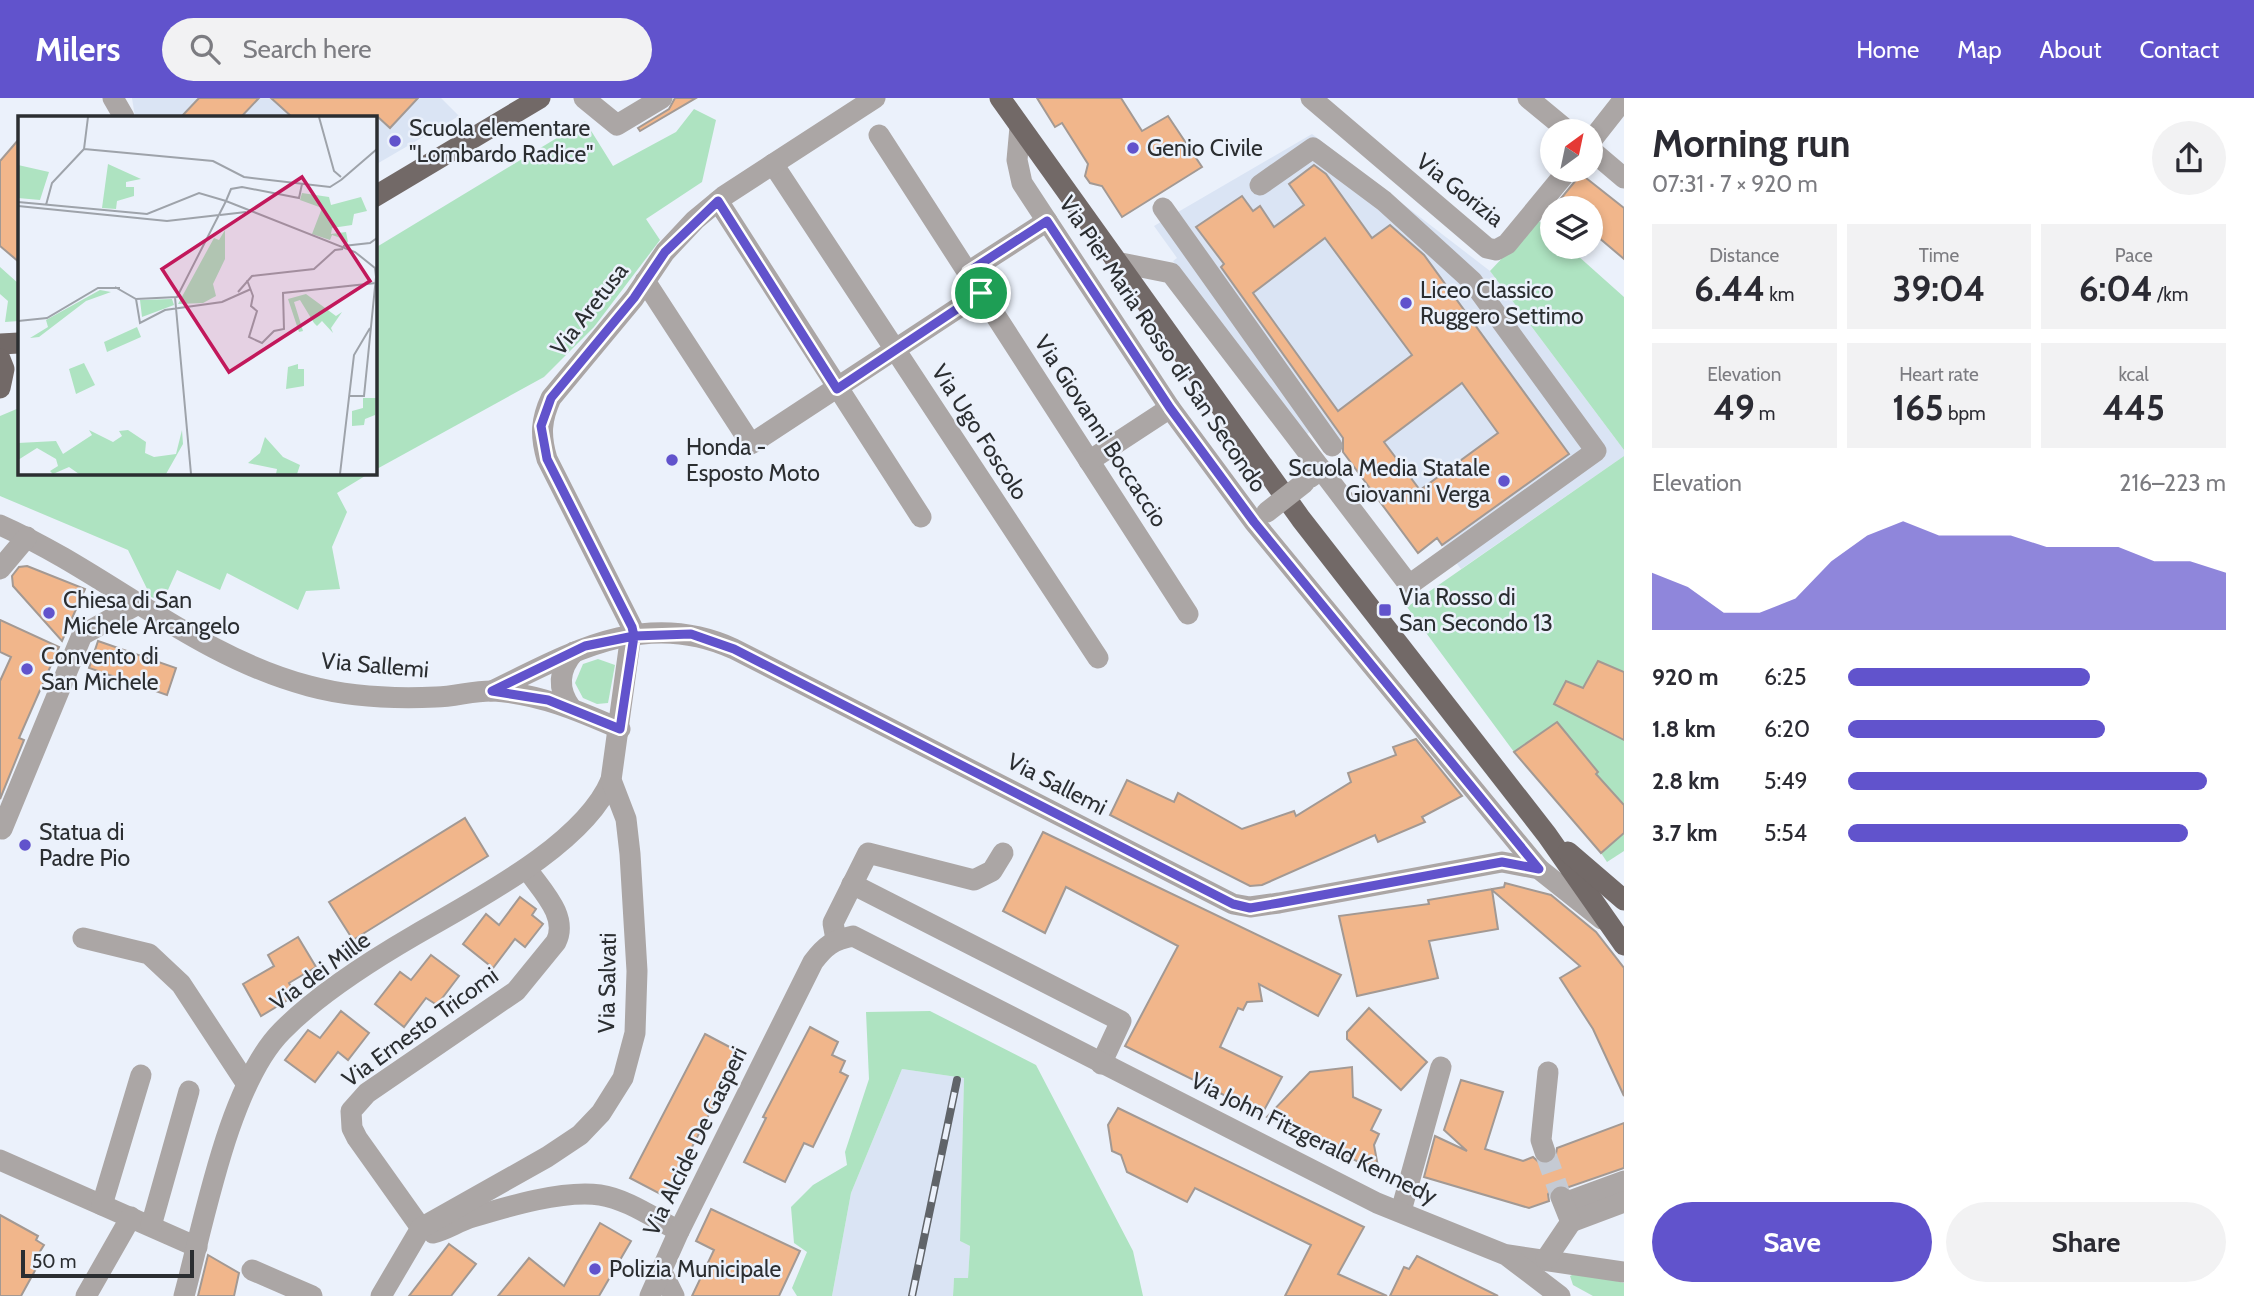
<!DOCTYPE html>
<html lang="en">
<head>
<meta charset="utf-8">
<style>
  :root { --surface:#fff; --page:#f2f2f3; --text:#2b2b33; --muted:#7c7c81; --accent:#6153cc }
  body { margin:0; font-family:Cabin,sans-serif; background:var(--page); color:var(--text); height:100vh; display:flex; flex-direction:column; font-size:26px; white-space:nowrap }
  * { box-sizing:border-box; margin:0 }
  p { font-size:23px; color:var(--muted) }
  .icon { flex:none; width:38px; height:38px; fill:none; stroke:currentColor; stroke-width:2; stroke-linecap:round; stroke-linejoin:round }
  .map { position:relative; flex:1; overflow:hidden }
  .details { display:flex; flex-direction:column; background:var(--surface); width:630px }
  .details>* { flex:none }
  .needle { width:46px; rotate:33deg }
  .buttons { position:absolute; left:1540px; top:21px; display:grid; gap:14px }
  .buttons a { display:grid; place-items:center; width:63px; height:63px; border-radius:50%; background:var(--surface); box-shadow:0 4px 10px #0003; font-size:35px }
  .scale { position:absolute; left:21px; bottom:18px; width:173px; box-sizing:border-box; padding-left:7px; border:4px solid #2b2e31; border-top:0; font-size:19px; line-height:24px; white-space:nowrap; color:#2b2e31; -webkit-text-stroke:5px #ebf1fb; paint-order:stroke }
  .pin { position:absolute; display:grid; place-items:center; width:60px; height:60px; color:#fff; margin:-30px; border:4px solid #fff; border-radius:50%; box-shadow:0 2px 7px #0007 }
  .round { display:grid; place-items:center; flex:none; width:74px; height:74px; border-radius:37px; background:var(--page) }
  .headline { display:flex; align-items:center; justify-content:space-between; height:119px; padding:0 28px }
  h1 { font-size:38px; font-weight:700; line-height:52px }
  .stats { display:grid; grid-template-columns:repeat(3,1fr); gap:10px; height:119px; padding:7px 28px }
  .stats div { display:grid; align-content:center; border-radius:0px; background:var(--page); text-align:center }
  .stats b { font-size:35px; font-weight:700 }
  .stats small { font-size:19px; font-weight:400 }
  .stats p { font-size:19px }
  .chart { height:196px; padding:14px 28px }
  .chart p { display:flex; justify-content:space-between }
  .chart svg { width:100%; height:126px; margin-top:7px; fill:var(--accent); opacity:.7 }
  .cta { display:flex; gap:14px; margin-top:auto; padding:14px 28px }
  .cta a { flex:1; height:80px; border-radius:42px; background:var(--accent); color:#fff; font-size:28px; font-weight:700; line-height:80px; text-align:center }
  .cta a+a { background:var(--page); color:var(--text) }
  ul { padding:0 28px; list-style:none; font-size:23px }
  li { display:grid; grid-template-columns:112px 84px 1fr; align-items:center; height:52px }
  li i { height:18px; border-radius:9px; background:var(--accent) }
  header { display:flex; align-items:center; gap:42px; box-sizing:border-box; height:98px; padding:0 35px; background:var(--accent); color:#fff }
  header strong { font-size:33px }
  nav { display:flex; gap:38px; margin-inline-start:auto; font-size:24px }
  .search { width:490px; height:63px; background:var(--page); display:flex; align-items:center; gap:18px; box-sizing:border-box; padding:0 24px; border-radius:38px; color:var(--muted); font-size:26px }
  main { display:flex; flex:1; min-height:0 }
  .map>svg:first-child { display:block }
  .built { fill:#dae4f4 }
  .green { fill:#aee3c1 }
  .building { fill:#f1b68b; stroke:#a39993; stroke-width:2; fill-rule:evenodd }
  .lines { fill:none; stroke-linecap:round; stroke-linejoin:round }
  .minor-tunnel { stroke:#c5cad3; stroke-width:21; stroke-dasharray:21 10; stroke-linecap:butt }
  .minor { stroke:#aba6a5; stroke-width:21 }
  .major { stroke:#726967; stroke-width:21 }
  .rail-casing { stroke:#606469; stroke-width:8 }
  .rail { stroke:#ebf1fb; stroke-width:5; stroke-dasharray:16; stroke-linecap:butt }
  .minor-bridge { stroke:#aba6a5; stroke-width:21 }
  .route-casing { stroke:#fff; stroke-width:14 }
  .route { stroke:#6153cc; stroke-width:9 }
  .poi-dot { fill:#6153cc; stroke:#ebf1fb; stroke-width:2.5 }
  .labels { text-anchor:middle; stroke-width:5; stroke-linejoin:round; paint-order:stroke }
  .poi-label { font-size:23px; fill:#2b2e31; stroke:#ebf1fb; text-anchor:start }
  .street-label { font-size:23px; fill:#2b2e31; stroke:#ebf1fb }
  .inset-road { fill:none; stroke:#9ea3aa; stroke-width:2 }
  .view { fill:#c2185b; fill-opacity:0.15; stroke:#c2185b; stroke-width:3.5 }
  .inset-edge { fill:none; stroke:#2b2e31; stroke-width:3.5 }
</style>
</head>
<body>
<header>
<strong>Milers</strong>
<div class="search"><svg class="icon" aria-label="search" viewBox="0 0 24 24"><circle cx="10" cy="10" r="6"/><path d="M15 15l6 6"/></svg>Search here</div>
<nav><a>Home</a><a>Map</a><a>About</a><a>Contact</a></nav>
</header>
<main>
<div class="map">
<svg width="1624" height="1198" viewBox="0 0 1624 1198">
  <rect width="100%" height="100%" fill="#ebf1fb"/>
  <!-- built -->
  <g class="built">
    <polygon points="132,0 441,0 459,18 375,67 374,19 135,19"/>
    <polygon points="1312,36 1490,173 1624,352 1624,358 1461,471 1437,440 1418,455 1322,325 1303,339 1173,163 1177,160 1154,128"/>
    <polygon points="902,971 964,980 960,1143 970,1148 968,1180 954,1180 953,1198 832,1198 851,1095"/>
  </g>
  <!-- green -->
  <g class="green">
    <polygon points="694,11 716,22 702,84 646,121 660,142 594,229 544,279 375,372 375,150 585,23 613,68 676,34"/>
    <polygon points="1538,122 1552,135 1552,149 1568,149 1624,199 1624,352 1490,173"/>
    <polygon points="0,169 19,186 19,223 5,224 8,203 0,196"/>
    <polygon points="19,310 19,374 370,375 337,395 347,414 332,449 340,491 306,493 298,512 227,475 220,492 177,472 163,503 151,499 128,452 0,398 0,318"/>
    <polygon points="1624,358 1624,574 1598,563 1583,590 1566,583 1554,606 1624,642 1624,707 1596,676 1598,674 1557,624 1514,654 1407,509"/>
    <polygon points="598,561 615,567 608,605 597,606 583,600 575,585 583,566"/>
    <polygon points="1624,735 1624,753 1607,764 1601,755"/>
    <polygon points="930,913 1036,967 1133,1153 1143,1198 953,1198 954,1180 968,1180 970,1148 960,1143 964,980 902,971 851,1095 832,1198 797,1198 792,1190 807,1154 794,1145 791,1109 813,1087 847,1067 845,1054 869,981 866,914"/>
    <polygon points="1580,1173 1624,1185 1624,1198 1593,1198 1573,1187 1570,1178"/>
  </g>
  <!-- building -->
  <g class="building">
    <polygon points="199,0 259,0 241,19 181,19"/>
    <polygon points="271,0 418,0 390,30 378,19 292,19"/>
    <polygon points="675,0 696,0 640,33 638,30 669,11"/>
    <polygon points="1037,0 1121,0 1142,33 1168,18 1202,69 1122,119 1102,88 1090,85 1085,78 1088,66 1062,25 1055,29"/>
    <polygon points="19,41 19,164 0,148 0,63"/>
    <path d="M1314 67 1326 76 1372 140 1390 127 1424 157 1569 356 1442 447 1437 440 1418 455 1343 354V340L1221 169 1224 166 1196 129 1242 98 1253 113 1260 108 1274 129 1304 107 1289 86ZM1325 140 1412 257 1338 313 1253 195ZM1462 285 1498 335 1420 392 1384 344Z"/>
    <polygon points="1581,76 1624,110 1624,161 1591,133 1591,110 1553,110"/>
    <polygon points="27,468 85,491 62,543 13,488 12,478 19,469"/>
    <polygon points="0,522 59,549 19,640 24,642 0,701 0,583 11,559 0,554"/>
    <polygon points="98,543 176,570 167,597 89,570"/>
    <polygon points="1598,563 1624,574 1624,642 1554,606 1566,583 1583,590"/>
    <polygon points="1557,624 1598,674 1596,676 1624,707 1624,735 1601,755 1514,654"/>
    <polygon points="1416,641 1462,698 1422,719 1425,724 1378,744 1375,737 1262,787 1250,788 1110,717 1127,682 1174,704 1178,695 1242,731 1294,713 1296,718 1351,684 1348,675 1396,657 1393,649"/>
    <polygon points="465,720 488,758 353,842 329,804"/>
    <polygon points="1043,734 1341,877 1318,918 1259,886 1262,903 1247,904 1243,912 1238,910 1220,949 1282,979 1262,1016 1125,948 1178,848 1066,789 1045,835 1003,813"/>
    <polygon points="1505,785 1551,797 1596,834 1624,870 1624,998 1593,931 1560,880 1580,868 1492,792 1498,831 1429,843 1438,880 1357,898 1339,818 1429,806 1428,802 1504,789"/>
    <polygon points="520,799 536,811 532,817 543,826 525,849 515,841 493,870 463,846 486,816 499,827"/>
    <polygon points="298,839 316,869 289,885 296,897 261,918 243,886 274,868 268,857"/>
    <polygon points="431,857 459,878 437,907 426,900 404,929 375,906 400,874 411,882"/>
    <polygon points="1369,910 1427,964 1401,992 1347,941 1347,934"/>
    <polygon points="341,913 369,935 348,962 338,954 315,984 285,962 308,932 320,940"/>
    <polygon points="810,929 838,944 832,957 845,963 840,974 848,978 813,1049 804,1045 785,1084 744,1064 766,1020 763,1019"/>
    <polygon points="705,936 741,955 666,1099 630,1080"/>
    <polygon points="1352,969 1353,999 1381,1012 1371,1032 1379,1036 1374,1047 1379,1074 1267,1019 1310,974"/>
    <polygon points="1461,982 1503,994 1485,1051 1523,1063 1533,1059 1542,1067 1548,1067 1555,1062 1557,1050 1624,1025 1624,1070 1569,1089 1556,1087 1548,1096 1549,1103 1529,1110 1424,1079 1435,1038 1467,1053 1444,1032"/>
    <polygon points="1118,1010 1364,1129 1338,1176 1387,1198 1285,1198 1311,1147 1195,1090 1187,1104 1127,1074 1121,1057 1112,1053 1108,1027"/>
    <polygon points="711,1111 800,1153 779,1198 692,1198 714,1152 696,1143"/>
    <polygon points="0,1117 38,1138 36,1142 44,1147 39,1155 43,1158 21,1198 0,1198"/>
    <polygon points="600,1125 631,1143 599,1198 498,1198 529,1160 564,1188"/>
    <polygon points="449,1146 476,1166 451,1198 409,1198"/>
    <polygon points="208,1157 239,1175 234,1198 198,1198"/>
    <polygon points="1417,1158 1498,1198 1390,1198 1404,1169 1409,1171"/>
  </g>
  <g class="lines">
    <!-- minor-tunnel -->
    <polyline class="minor-tunnel" points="1545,1054 1561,1099"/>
    <!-- minor -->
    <g class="minor">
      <polyline points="113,0 124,19"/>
      <polyline points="584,0 617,27 662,0"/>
      <polyline points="1311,0 1487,150 1496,152 1507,146 1568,72"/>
      <polyline points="1528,0 1568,33"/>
      <polyline points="1020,29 1017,62 1022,85 1170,310 1254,424 1539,771"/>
      <polyline points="879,37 1188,516"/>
      <polyline points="1591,43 1624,1"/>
      <polyline points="1591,52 1624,80"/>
      <polyline points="773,66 1098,560"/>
      <polyline points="1260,87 1313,50 1384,103 1472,183 1596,353 1409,487 1320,370"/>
      <polyline points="718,103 921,419"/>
      <polyline points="1163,110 1332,348"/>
      <polyline points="1116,164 1171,175 1320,370 1311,379"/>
      <polyline points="968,174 1047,123"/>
      <polyline points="645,183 751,346 981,195"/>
      <polyline points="1089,363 1170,310"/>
      <path d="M0 427C106 474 195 558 309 588 350 599 394 601 436 599 455 599 475 592 494 593 539 596 579 613 620 631"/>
      <polyline points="0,471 27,439"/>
      <path d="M492 593C570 555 645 510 734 551L1233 806 1250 809 1279 805 1502 764 1539 771 1602 821"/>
      <path d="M571 610C557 591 558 572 574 554"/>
      <polyline points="2,731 82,537 138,506"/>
      <polyline points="852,786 1121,923 1101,966"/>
      <polyline points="83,840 149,856 181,886 246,985"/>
      <polyline points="836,841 833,825 868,755 974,782 992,773 1003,755"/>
      <polyline points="1545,1054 1541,1042 1548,974"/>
      <polyline points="0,1062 197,1149"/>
      <polyline points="1564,1105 1624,1083"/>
      <polyline points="102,1107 141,977"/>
      <polyline points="1401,1113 1441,969"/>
      <polyline points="1571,1124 1624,1104"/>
      <polyline points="151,1128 189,993"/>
      <path d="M421 1130 357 1040 352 1030 351 1013 367 995 516 893 556 844C569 818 541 792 527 771"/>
      <path d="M433 1135C446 1132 459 1123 473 1119 509 1108 563 1092 600 1097 627 1101 655 1121 679 1133"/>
      <polyline points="1508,1157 1624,1174"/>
      <polyline points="1546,1161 1571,1124 1561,1099"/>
      <polyline points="252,1172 312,1198"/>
      <polyline points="661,1172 674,1198"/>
      <polyline points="86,1198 131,1119"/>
      <path d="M184 1198C204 1124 229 986 282 933 317 897 372 862 415 837 475 802 584 747 611 682"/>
      <path d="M381 1198 421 1130 547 1059 580 1037 601 1015 623 980 635 935 637 873 630 756 626 721 611 682 632 529 547 361C540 337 541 322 551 300L634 200 665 154 695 122 724 98 875 0"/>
      <path d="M650 1198 679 1133 813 864C825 848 833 842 853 838L1377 1105 1506 1157 1560 1198"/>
    </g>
    <!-- major -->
    <g class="major">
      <polyline points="1000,0 1301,421 1547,737 1624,847"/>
      <polyline points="374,99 540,0"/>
      <polyline points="0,246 19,245"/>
      <polyline points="0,261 4,271 0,290"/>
      <polyline points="1568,754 1624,802"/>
    </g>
    <!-- rail casing -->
    <g class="rail-casing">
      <polyline id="rail" points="912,1198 957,982"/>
    </g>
    <!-- rail -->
    <use href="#rail" class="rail"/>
    <!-- minor-bridge -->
    <polyline class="minor-bridge" points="1267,414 1304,385"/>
  </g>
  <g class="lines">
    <!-- route casing -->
    <g class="route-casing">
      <polyline id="route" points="981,195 837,291 718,103 665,154 634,200 551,300 541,328 547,361 632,529 634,538 585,548 492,593 548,602 620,631 634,538 691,536 734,551 1233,806 1250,810 1279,805 1502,764 1539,771 1254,424 1170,310 1047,123 968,174 981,195"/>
    </g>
    <!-- route -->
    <use href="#route" class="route"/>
  </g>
  <!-- markers -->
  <g class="poi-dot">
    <circle cx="395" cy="43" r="7"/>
    <circle cx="1133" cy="50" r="7"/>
    <circle cx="1406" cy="205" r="7"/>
    <circle cx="672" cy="362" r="7"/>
    <circle cx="1504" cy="383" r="7"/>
    <rect x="1378" y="505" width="14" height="14" rx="3.5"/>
    <circle cx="49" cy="515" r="7"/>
    <circle cx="27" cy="571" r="7"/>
    <circle cx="25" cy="747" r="7"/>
    <circle cx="595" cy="1171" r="7"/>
  </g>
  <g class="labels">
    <!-- poi labels -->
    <g class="poi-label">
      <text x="409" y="38">Scuola elementare<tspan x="409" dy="26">"Lombardo Radice"</tspan></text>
      <text x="1147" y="58">Genio Civile</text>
      <text x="1420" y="200">Liceo Classico<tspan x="1420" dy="26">Ruggero Settimo</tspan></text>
      <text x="686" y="357">Honda -<tspan x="686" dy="26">Esposto Moto</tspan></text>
      <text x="1490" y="378" text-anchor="end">Scuola Media Statale<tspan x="1490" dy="26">Giovanni Verga</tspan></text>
      <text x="1399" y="507">Via Rosso di<tspan x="1399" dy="26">San Secondo 13</tspan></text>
      <text x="63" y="510">Chiesa di San<tspan x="63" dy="26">Michele Arcangelo</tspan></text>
      <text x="41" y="566">Convento di<tspan x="41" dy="26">San Michele</tspan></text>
      <text x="39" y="742">Statua di<tspan x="39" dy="26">Padre Pio</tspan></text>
      <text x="609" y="1179">Polizia Municipale</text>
    </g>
    <!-- street labels -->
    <g class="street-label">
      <text transform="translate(1460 92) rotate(38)" y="8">Via Gorizia</text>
      <text transform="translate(589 211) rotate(-52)" y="8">Via Aretusa</text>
      <text transform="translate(1163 246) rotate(56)" y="8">Via Pier Maria Rosso di San Secondo</text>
      <text transform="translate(1101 333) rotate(57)" y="8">Via Giovanni Boccaccio</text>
      <text transform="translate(980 334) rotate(57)" y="8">Via Ugo Foscolo</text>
      <text transform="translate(375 567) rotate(5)" y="8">Via Sallemi</text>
      <text transform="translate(1057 686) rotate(27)" y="8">Via Sallemi</text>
      <text transform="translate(320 873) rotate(-36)" y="8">Via dei Mille</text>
      <text transform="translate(607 885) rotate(-89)" y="8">Via Salvati</text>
      <text transform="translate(420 929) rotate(-36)" y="8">Via Ernesto Tricomi</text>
      <text transform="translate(1314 1040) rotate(26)" y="8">Via John Fitzgerald Kennedy</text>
      <text transform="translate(695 1043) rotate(-64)" y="8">Via Alcide De Gasperi</text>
    </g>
  </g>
  <!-- overview -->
  <g transform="translate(18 18)">
    <rect width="359" height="359" fill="#ebf1fb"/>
    <path d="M90 48 123 63 108 66V71H116V80L99 85 98 93 84 92ZM0 49 31 56 22 84 0 82ZM284 77 311 81 313 89 343 81 349 95 336 98 334 109 314 112 313 118 328 116 330 126 326 129V123L314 119 312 124 294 118 304 92 282 84ZM207 114V143L195 168 198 180 185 187 160 188 196 122 201 124ZM82 174 93 176 68 185 21 221 12 222 30 211 28 204ZM288 178 318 200 324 196 313 212 315 217 304 205 299 210 296 207 282 184 276 186 285 215 281 216 270 183ZM154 183 156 189 124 201 122 184ZM119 211 123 221 89 236 86 226ZM66 247 77 269 58 278 51 253ZM280 248V253H286V270L268 273 270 251ZM345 282H358L357 299 347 303 346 309 334 310V295L345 292ZM71 314 95 326 104 320 101 315 110 314 128 326 127 337 136 341 158 338 164 314 165 328 148 358H61L51 351 35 358 32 355 40 350 38 343 19 332 0 344V327L38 325 45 338 74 319ZM247 321 265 341 282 349 279 358H258L259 353 230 347 242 337Z" fill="#aee3c1"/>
    <path class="inset-road" d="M301 1 316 55 323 61M66 33 195 45 226 61 312 71 323 64M323 64 359 33M0 86 129 98 181 77 208 85 213 73 224 71 281 82 284 68M28 89 34 67 66 33 70 1M0 90 149 105 201 99M202 99 228 96M325 130 352 127 359 122M229 164 235 180 233 190 239 195 231 221 244 227 256 215 266 213 265 177 358 167M97 171 118 183 159 181 208 85 337 136 357 152 358 161 346 280H331M220 176 234 160 296 153 317 134 325 133M157 181 173 358M118 183 122 207 147 194 204 186 233 173M0 205 29 202 80 172H102M322 358 336 239 352 212"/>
    <path class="view" d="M284 61 352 165 211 256 144 153Z"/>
    <rect width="359" height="359" class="inset-edge"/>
  </g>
</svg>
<div class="buttons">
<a><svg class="needle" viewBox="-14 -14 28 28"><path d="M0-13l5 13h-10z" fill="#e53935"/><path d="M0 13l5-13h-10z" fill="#7c7c81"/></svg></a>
<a><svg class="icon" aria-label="layers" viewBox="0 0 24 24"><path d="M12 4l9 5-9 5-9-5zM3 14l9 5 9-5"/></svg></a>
</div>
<div class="scale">50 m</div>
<div class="pin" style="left:981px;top:195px;background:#1e9e55"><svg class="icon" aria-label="arrive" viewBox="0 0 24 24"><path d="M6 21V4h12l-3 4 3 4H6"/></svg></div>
</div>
<section class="details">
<div class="headline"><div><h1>Morning run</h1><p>07:31 · 7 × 920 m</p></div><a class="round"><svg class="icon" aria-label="share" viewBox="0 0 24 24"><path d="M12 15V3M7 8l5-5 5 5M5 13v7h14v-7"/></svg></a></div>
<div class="stats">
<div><p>Distance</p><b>6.44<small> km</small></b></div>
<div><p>Time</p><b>39:04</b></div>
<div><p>Pace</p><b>6:04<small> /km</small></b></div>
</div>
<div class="stats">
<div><p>Elevation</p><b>49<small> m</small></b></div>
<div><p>Heart rate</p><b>165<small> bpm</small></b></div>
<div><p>kcal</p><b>445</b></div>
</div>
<div class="chart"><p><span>Elevation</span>216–223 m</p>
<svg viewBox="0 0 160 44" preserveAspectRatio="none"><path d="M0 44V24L10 29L20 38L30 38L40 33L50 20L60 11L70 6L80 11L90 11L100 11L110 15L120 15L130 15L140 20L150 20L160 24V44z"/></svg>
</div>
<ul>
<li><b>920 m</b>6:25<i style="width:64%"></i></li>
<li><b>1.8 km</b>6:20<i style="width:68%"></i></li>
<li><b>2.8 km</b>5:49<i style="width:95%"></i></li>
<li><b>3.7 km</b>5:54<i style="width:90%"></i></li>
</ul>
<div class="cta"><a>Save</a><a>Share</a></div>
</section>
</main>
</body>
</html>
